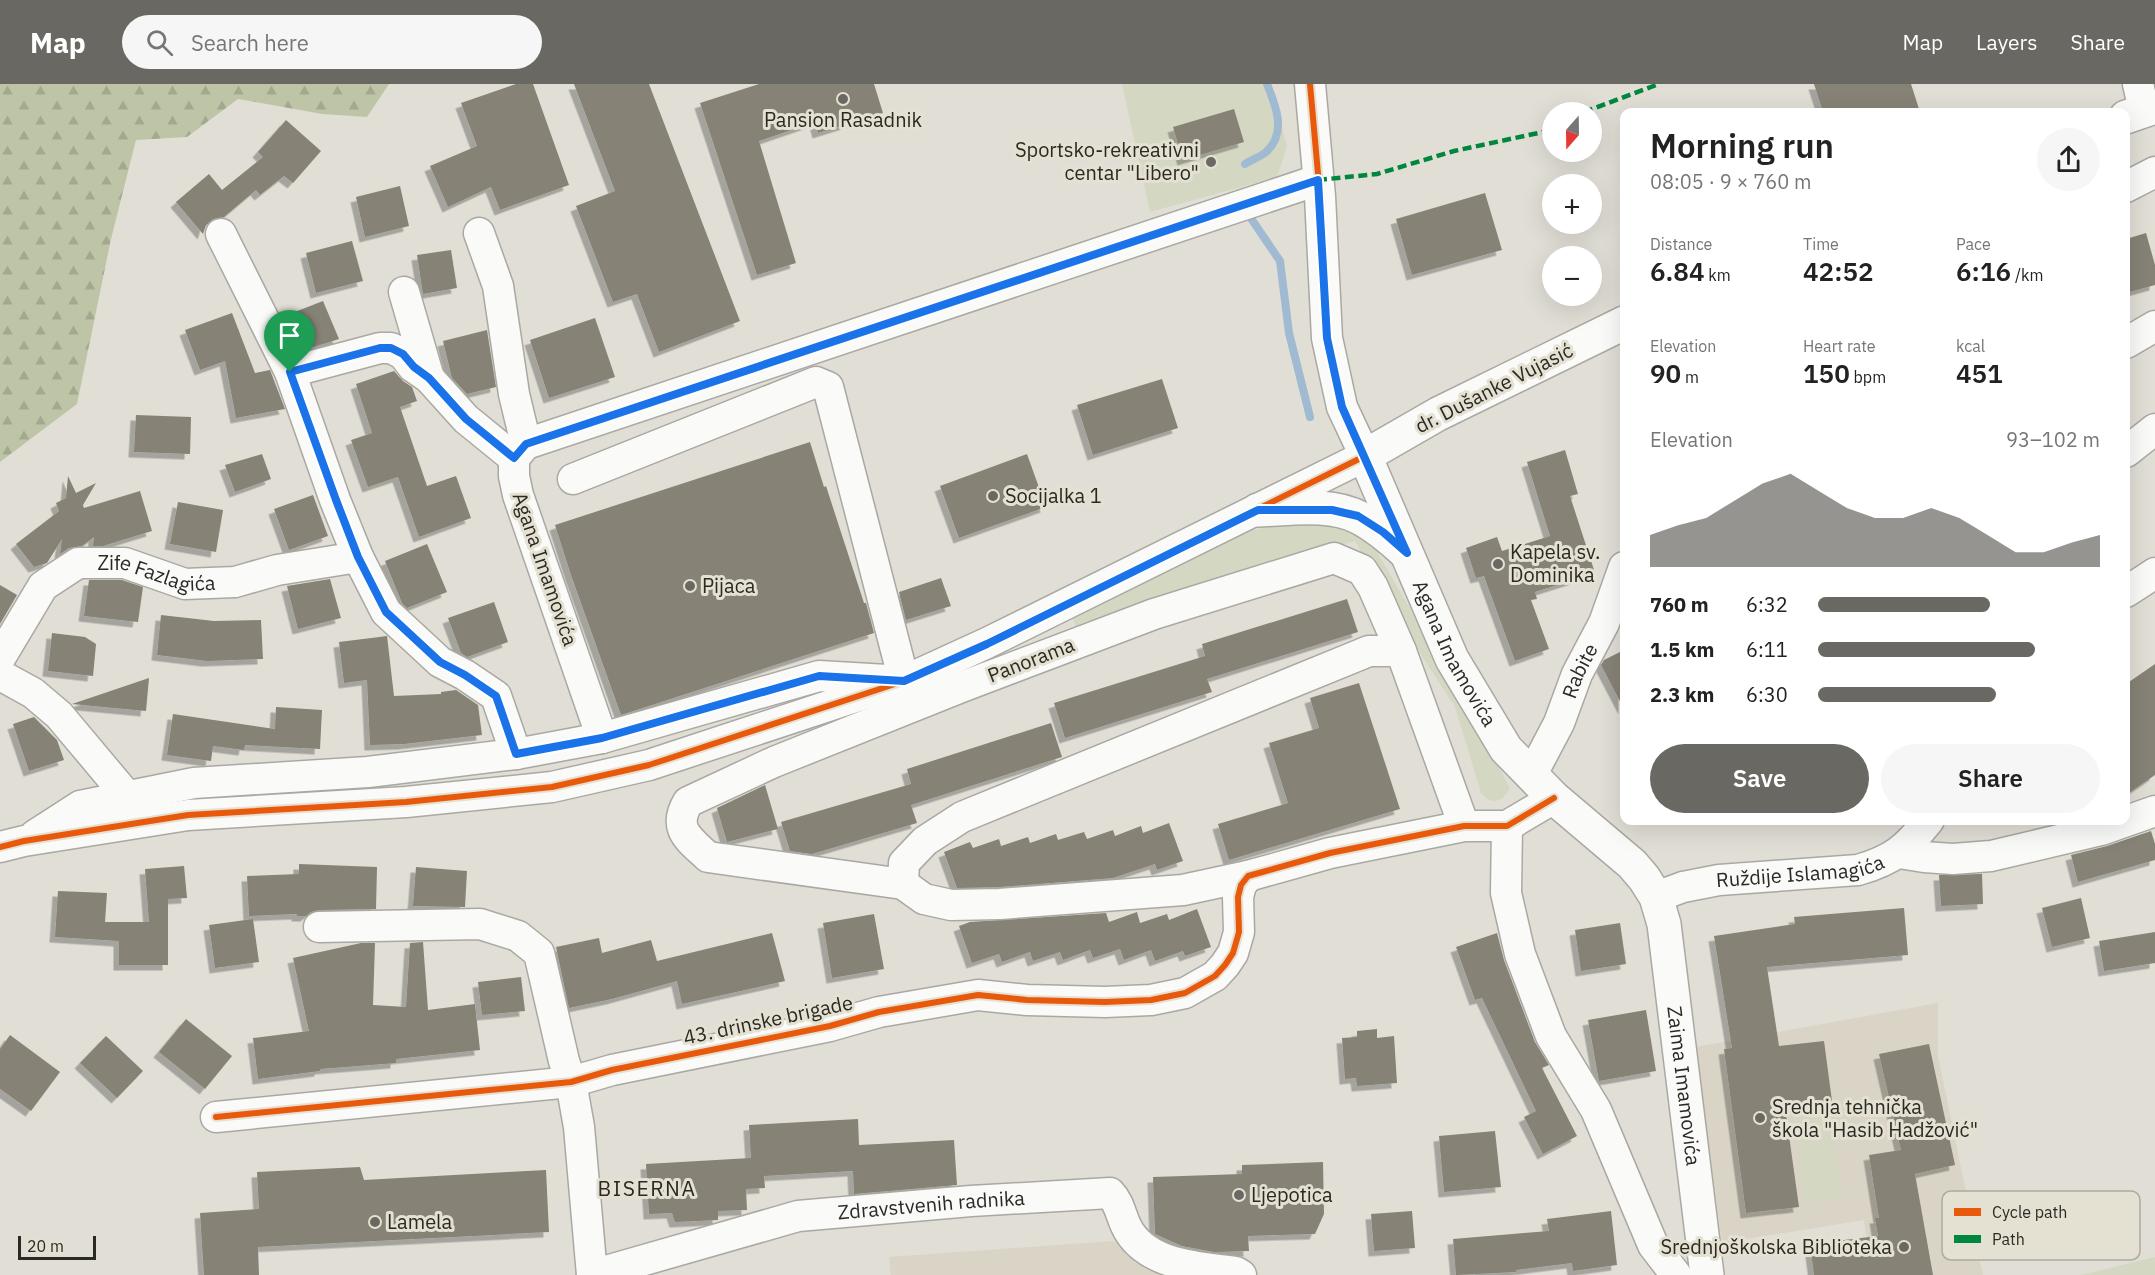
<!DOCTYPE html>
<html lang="en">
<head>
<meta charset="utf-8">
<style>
  :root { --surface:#fff; --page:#f6f6f6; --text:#222; --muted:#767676; --accent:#6a6862 }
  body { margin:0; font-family:"IBM Plex Sans",sans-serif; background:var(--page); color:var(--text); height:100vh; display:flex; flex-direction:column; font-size:22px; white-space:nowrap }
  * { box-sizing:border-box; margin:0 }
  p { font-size:20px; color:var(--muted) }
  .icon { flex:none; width:33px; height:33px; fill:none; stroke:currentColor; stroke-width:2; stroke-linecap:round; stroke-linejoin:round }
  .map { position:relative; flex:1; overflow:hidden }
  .sheet { position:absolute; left:1620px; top:24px; width:510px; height:717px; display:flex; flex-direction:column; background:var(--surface); border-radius:12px; box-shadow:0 6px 24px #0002 }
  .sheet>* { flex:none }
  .needle { width:39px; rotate:200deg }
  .fabs { position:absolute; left:1542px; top:18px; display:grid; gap:12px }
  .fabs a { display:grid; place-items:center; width:60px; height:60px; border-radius:50%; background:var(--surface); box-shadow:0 6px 24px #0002; font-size:30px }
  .scale { position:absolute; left:18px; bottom:15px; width:78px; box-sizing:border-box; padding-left:6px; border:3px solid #2a2923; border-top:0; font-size:16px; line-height:21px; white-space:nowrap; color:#2a2923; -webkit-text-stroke:4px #e5e1d2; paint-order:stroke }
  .pin { position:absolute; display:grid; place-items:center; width:51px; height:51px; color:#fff; margin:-62px -26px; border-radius:50% 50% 50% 0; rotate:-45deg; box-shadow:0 0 6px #0007 }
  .pin .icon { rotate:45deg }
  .round { display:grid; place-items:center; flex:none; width:63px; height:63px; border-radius:32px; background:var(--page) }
  .overview { display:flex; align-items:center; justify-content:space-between; height:102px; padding:0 30px }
  h1 { font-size:33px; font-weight:600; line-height:45px }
  .stats { display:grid; grid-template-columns:repeat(3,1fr); gap:9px; height:102px; padding:6px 30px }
  .stats div { display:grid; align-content:center }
  .stats b { font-size:26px; font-weight:600 }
  .stats small { font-size:16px; font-weight:400 }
  .stats p { font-size:16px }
  .chart { height:168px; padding:12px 30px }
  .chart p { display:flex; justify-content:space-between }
  .chart svg { width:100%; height:108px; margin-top:6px; fill:var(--accent); opacity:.7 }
  .button { display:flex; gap:12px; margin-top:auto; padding:12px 30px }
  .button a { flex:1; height:69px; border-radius:36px; background:var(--accent); color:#fff; font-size:24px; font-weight:600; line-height:69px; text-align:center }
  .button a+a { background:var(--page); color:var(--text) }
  ul { padding:0 30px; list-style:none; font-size:20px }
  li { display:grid; grid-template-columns:96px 72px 1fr; align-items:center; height:45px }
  li i { height:15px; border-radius:8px; background:var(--accent) }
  header { display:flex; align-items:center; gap:36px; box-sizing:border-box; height:84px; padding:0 30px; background:var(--accent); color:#fff }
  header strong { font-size:28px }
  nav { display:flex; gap:33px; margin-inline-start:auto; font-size:21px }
  .search { width:420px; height:54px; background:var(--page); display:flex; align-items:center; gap:15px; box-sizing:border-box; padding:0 21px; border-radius:33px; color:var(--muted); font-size:22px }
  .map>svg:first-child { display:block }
  .built { fill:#d9d4c5 }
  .grass { fill:#d4d8c3 }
  .forest { fill:url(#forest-firs) }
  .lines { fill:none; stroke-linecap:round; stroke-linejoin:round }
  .stream { stroke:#a0bad2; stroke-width:8 }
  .building { fill:#868274; filter:url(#shadow) }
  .minor-casing { stroke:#aaa8a2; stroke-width:33 }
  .major-casing { stroke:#aaa8a2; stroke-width:36 }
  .minor { stroke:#fafaf9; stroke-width:30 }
  .major { stroke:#fafaf9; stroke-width:33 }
  .quiet { stroke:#00873e; stroke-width:4.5; stroke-dasharray:9 4.5; stroke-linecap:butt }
  .cycleway-casing { stroke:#e5e1d2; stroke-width:10 }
  .cycleway { stroke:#e8590c; stroke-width:6 }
  .route-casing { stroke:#fff; stroke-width:12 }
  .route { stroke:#1a73e8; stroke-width:8 }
  .poi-dot { fill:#6a6862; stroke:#e5e1d2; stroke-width:2 }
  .labels { text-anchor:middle; stroke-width:6; stroke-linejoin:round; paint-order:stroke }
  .poi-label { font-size:20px; fill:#2a2923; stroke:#e5e1d2; text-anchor:start }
  .street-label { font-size:20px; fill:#2a2923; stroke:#e5e1d2 }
  .neighbourhood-label { font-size:21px; letter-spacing:1.5px; fill:#2a2923; stroke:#e5e1d2 }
  .key { fill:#e5e1d2; stroke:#adaa9e; stroke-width:1.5 }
  .key-label { font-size:16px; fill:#2a2923 }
</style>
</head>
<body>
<header>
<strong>Map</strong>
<div class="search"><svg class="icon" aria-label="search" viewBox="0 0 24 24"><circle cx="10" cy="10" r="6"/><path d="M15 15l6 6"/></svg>Search here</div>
<nav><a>Map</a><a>Layers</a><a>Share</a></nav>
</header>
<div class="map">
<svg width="2155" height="1191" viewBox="0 0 2155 1191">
  <defs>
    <pattern id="forest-firs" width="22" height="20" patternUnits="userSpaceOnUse" patternTransform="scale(1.5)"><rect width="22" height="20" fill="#bec5a7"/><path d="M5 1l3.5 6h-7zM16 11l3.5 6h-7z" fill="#a3a98f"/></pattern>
    <filter id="shadow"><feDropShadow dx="-5.5" dy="5.5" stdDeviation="0" flood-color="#0004"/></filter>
  </defs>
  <rect width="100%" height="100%" fill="#e1ded6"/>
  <!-- built -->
  <g class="built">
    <polygon points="1938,919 1938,972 1983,1191 1872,1191 1864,1136 1722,1159 1696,963"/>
    <polygon points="1113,1157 1151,1182 1180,1191 891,1191 889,1173"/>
  </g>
  <!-- grass -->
  <g class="grass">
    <polygon points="1122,0 1271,0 1287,63 1277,93 1150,128"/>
    <path d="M1289 439H1340L1372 459 1464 618 1510 704 1503 714C1494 720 1487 716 1481 709L1455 623 1425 577 1355 457 1259 484 1077 546 1070 527 1243 448Z"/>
    <polygon points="1831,1024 1842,1114 1805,1119 1794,1028"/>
    <polygon points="2155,1173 2155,1191 2081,1191"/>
  </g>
  <!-- forest -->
  <polygon class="forest" points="0,0 389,0 367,33 322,30 238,15 187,53 136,56 111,155 77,320 0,378"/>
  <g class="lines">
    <!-- stream -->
    <g class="stream">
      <path d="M1245 80C1251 76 1260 73 1266 68 1287 49 1276 22 1267 0"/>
      <polyline points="1246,127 1280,177 1289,249 1310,333"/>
    </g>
  </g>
  <!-- building -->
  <g class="building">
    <polygon points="516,0 533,0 569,101 500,126 491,103 448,123 430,82 477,62 461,19"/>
    <polygon points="574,0 649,0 740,237 659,268 637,210 613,218 576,122 615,107"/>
    <polygon points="759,0 874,0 883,29 818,49 815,38 759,57 796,179 757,191 700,19"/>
    <polygon points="1814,0 1911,0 1920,28 1823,28"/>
    <polygon points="1234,25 1244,58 1183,76 1173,43"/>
    <polygon points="286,36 321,67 293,99 284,92 260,111 256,106 224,133 213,135 206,141 203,150 176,118 209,90 222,106 263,73 258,68"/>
    <polygon points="400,102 409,142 365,153 356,113"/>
    <polygon points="1485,109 1502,166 1412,191 1396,135"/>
    <polygon points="2146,149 2155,181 2155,201 2126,209 2126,155"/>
    <polygon points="352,157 363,197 316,209 306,169"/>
    <polygon points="451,166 457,204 423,210 417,171"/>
    <polygon points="323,217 339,255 301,267 287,231"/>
    <polygon points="232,229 255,289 270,286 285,325 236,334 225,277 200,286 185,246"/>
    <polygon points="595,234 615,293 549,314 530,256"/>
    <polygon points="487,246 496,303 467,310 452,294 443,257"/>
    <polygon points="394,287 403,297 412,303 417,317 400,323 427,402 456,392 471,434 419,453 398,393 368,403 351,356 372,349 356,300"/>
    <polygon points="1162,295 1178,344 1093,371 1077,321"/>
    <polygon points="136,331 191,333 190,370 134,368"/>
    <polygon points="810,358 824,403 826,402 864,519 866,519 874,549 621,631 571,491 555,441"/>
    <polygon points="1565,366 1578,410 1570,412 1595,489 1535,508 1537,515 1531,516 1549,565 1515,577 1484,492 1476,494 1466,464 1497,453 1502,467 1550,452 1527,378"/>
    <polygon points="262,370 271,395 235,408 225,381"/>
    <polygon points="1027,370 1046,423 959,454 940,402"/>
    <polygon points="68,392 76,409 96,399 83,421 84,424 140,407 152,447 103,462 93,462 94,453 82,462 69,464 60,470 62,455 47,479 34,483 16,460 59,427 56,419 66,414"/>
    <polygon points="313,411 328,452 289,466 274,425"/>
    <polygon points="178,418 223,426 216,468 170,460"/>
    <polygon points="427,460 447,508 407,524 402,519 385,477"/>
    <polygon points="941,494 951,522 906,536 899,508"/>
    <polygon points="330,495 341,534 298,545 287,502"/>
    <polygon points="89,496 122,496 143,503 138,538 84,532"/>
    <polygon points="0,501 17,511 0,540"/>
    <polygon points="1347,515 1358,548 1207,595 1212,608 1065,654 1054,619 1205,572 1202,560"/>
    <polygon points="494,518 508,558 467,573 461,569 448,534"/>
    <polygon points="161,531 214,537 261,536 263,575 207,577 157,571"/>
    <polygon points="52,549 85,553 96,560 93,592 48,587"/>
    <polygon points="387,552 394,612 441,610 441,608 456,606 478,621 482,651 404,660 370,661 367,596 344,599 339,558"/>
    <polygon points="1624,566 1624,625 1601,581 1604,576"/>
    <polygon points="2155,580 2155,691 2126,711 2126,600"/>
    <polygon points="149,594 146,627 72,620"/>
    <polygon points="1359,599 1400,725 1229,776 1218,740 1288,719 1269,659 1319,644 1310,614"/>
    <polygon points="276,623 322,626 320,665 245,661 244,666 213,662 211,677 167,671 173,630 275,645"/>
    <polygon points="34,633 57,656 64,676 29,687 13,640"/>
    <polygon points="1051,639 1062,673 911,721 917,739 812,770 790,767 781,738 911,700 907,685"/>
    <polygon points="765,701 778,745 727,758 717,724"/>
    <polygon points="1169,739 1183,777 1157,786 1155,780 1113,794 999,803 957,804 944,768 970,758 973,764 999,755 1001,762 1028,753 1030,759 1056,750 1058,756 1084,748 1087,755 1113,746 1115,752 1141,742 1143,749"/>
    <polygon points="2151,747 2155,760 2155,776 2078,798 2071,771 2107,762"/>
    <polygon points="299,780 377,783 376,825 319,826 311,828 306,832 297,832 297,830 249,832 247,792 299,790"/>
    <polygon points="184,782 187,814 168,815 168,881 119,881 119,857 55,853 58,807 107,809 105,838 149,838 145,785"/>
    <polygon points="416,783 467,787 465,823 413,822"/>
    <polygon points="1982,790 1983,820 1941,822 1939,791"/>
    <polygon points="2081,814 2090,854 2052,863 2042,824"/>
    <polygon points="1904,824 1908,871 1767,883 1779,962 1824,957 1832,1017 1785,1023 1799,1123 1746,1129 1724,965 1732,964 1714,852 1795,840 1794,833"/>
    <polygon points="1197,825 1211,863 1185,872 1183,867 1155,877 1151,866 1124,876 1120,865 1093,874 1090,866 1063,876 1060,868 1033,877 1030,868 1002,878 999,870 972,879 959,842 970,838 1106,829 1109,838 1137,828 1140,839 1167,830 1169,836"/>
    <polygon points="874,830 884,885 832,894 823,839"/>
    <polygon points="253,835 259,878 215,884 209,841"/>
    <polygon points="1620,839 1626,880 1581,887 1575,846"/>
    <polygon points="2155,848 2155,879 2104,887 2099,857"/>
    <polygon points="772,849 785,897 682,920 677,897 612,915 569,924 556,863 599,854 602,869 651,856 657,877"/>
    <polygon points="1497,849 1504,876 1535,958 1549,981 1542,984 1577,1052 1543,1070 1524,1033 1536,1027 1482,914 1475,916 1456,863"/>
    <polygon points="423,858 428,926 475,920 480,966 396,975 396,979 320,985 320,987 258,995 253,954 309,947 293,874 361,859 375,859 373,921 406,923 410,859"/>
    <polygon points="521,893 525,927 482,931 478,898"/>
    <polygon points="1646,926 1656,987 1599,997 1588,936"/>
    <polygon points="186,935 232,972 205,1005 159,968"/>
    <polygon points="1377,945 1377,954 1394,952 1397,999 1357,1002 1356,994 1345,995 1342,954 1357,953 1357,947"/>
    <polygon points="10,951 60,988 31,1027 0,1005 0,965"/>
    <polygon points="106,952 143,987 117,1014 80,979"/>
    <polygon points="1929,960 1955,1081 1915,1090 1933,1191 1814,1191 1810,1160 1878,1152 1875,1134 1879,1134 1869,1071 1901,1066 1879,970"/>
    <polygon points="858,1035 859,1061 954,1056 957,1101 854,1110 853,1087 764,1092 765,1104 746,1105 747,1126 718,1127 718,1136 675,1138 672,1129 649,1130 646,1080 751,1074 749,1041"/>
    <polygon points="1495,1047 1501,1103 1444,1108 1439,1052"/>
    <polygon points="1323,1078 1324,1130 1315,1150 1248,1152 1249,1167 1214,1168 1182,1162 1155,1150 1153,1093 1242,1090 1242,1081"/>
    <polygon points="360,1083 364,1096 546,1086 549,1148 258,1163 259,1191 204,1191 200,1129 259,1125 257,1088"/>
    <polygon points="1412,1127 1415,1164 1374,1167 1371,1130"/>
    <polygon points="1611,1127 1617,1181 1573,1187 1572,1179 1516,1186 1516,1188 1456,1191 1453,1155 1549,1147 1547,1135"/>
  </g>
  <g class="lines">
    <!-- minor casing -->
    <g class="minor-casing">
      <g id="minor">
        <polyline points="2138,0 2144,26"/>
        <polyline points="2126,103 2155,88"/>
        <polyline points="479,149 498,202 514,310 526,360"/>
        <polyline points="221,150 290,288 335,416 358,473 386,528 440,578 465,591 496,612 516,670"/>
        <polyline points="404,208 429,294"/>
        <polyline points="2126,259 2155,242"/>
        <polyline points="290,288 380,264 391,264 403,270 413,283 429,294 466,335 514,374"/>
        <polyline points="2126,368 2155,345"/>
        <polyline points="2126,508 2155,489"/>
        <path id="s1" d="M0 574 43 502 78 479H125L185 500 235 498 277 486 358 473"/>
        <polyline points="0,591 33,609 59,631 127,712"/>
        <polyline points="602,654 518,411 514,392 514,374 526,360 1318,96"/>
        <path id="s2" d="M1531 692 1559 639 1577 590 1604 539 1624 483"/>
        <path d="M1464 742 1401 567 1373 503 1362 486 1334 474 1154 530 964 602 774 678 688 718C672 745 689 755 708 773L903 800 924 815 951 821 1000 820 1183 806 1248 792 1330 769 1464 742H1507L1554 714"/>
        <polyline points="1507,742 1506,809 1520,870 1551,952 1596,1026 1653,1161 1676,1191"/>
        <polyline points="35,751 80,722 194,699 368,688 516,670 602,654 819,592 904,597 828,303 816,298 573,395"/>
        <polyline points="0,763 24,757 188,731 406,718 552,703 649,681 904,597 987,559 1365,372 1342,323 1327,254 1320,112 1310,0"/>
        <polyline points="1899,769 1924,773 1953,775 1991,772 2101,746 2155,727"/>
        <polyline points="903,800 904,779 925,757 962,733 1369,567 1401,567"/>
        <path id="s3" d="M1656 813 1683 803 1719 796 1858 786C1893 776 1906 765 1929 736"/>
        <polyline points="319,843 480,840 518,852 539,869 564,977 571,998 579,1043 592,1191"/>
        <polyline points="216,1033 571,998 612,986 830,942 879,928 978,911 1027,916 1105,918 1151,916 1185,909 1215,892 1225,881 1233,869 1239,848 1238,813 1241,801 1248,792"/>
        <path id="s4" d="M592 1191 798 1132 971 1117 1110 1109C1121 1120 1121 1136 1130 1149 1152 1182 1200 1183 1236 1188L1241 1191"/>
      </g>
    </g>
    <!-- major casing -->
    <g class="major-casing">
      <g id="major">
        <polyline points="2126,33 2155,23"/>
        <path id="s5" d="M1624 239 1438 330 1365 372 1452 575 1506 665 1554 714 1632 780 1644 794 1656 813 1664 840 1707 1191"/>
        <path d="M1258 426C1289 425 1331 418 1360 434 1377 443 1391 455 1405 468"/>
      </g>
    </g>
    <!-- minor -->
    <use href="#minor" class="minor"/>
    <!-- major -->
    <use href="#major" class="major"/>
    <!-- quiet -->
    <g class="quiet">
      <polyline points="1584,28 1659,0"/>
      <polyline points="1318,96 1377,90 1454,67 1543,48 1552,44"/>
    </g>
    <!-- cycleway casing -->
    <g class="cycleway-casing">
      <g id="cycleway">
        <polyline points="0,763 24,757 188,731 406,718 552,703 649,681 904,597 987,559 1365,372 1342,323 1327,254 1320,112 1310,0"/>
        <polyline points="216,1033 571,998 612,986 830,942 879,928 978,911 1027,916 1105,918 1151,916 1185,909 1215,892 1225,881 1233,869 1239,848 1238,813 1241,801 1248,792 1330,769 1464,742 1507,742 1554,714"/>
      </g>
    </g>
    <!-- cycleway -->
    <use href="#cycleway" class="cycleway"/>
  </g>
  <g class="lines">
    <!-- route casing -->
    <g class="route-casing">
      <polygon id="route" points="1318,96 1327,254 1342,323 1407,469 1383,448 1358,432 1332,426 1258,426 987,560 904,597 819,592 602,654 516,670 496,612 465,591 440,578 386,528 358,473 336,416 290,288 380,264 391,264 403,270 414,283 429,294 466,335 514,374 526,360"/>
    </g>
    <!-- route -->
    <use href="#route" class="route"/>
  </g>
  <!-- markers -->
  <g class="poi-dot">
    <circle cx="843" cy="15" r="6"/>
    <circle cx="1211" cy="78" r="6"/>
    <circle cx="993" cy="412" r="6"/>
    <circle cx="1498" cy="480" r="6"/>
    <circle cx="690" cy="502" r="6"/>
    <circle cx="1760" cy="1034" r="6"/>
    <circle cx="1239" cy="1111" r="6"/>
    <circle cx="375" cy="1138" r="6"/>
    <circle cx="1904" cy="1163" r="6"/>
  </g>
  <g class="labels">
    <!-- poi labels -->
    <g class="poi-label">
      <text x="843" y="43" text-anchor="middle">Pansion Rasadnik</text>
      <text x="1199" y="73" text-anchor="end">Sportsko-rekreativni<tspan x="1199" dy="23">centar "Libero"</tspan></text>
      <text x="1005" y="419">Socijalka 1</text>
      <text x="1510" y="475">Kapela sv.<tspan x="1510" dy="23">Dominika</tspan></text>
      <text x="702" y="509">Pijaca</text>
      <text x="1772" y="1030">Srednja tehnička<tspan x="1772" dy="23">škola "Hasib Hadžović"</tspan></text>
      <text x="1251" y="1118">Ljepotica</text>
      <text x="387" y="1145">Lamela</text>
      <text x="1892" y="1170" text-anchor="end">Srednjoškolska Biblioteka</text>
    </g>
    <!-- street labels -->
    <g class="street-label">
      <text transform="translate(1494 304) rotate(-27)" y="7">dr. Dušanke Vujasić</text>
      <text transform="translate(545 485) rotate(71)" y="7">Agana Imamovića</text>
      <text dy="7" stroke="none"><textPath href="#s1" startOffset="206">Zife Fazlagića</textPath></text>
      <text dy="7" stroke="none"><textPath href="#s5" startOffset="508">Agana Imamovića</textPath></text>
      <text transform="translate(1031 576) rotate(-21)" y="7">Panorama</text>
      <text dy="7" stroke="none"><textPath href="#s2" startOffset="116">Rabite</textPath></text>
      <text dy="7" stroke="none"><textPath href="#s3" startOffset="147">Ruždije Islamagića</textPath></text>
      <text transform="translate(768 936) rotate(-12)" y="7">43. drinske brigade</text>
      <text dy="7" stroke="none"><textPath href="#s5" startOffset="1020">Zaima Imamovića</textPath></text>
      <text dy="7" stroke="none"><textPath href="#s4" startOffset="348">Zdravstvenih radnika</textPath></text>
    </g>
    <!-- neighbourhood labels -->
    <g class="neighbourhood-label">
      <text x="647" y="1112">BISERNA</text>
    </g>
  </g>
  <!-- legend -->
  <rect x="1942" y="1107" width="198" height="69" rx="9" class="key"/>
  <rect x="1954" y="1124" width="27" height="8" fill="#e8590c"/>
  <rect x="1954" y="1151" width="27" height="8" fill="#00873e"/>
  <g class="key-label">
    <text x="1992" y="1134">Cycle path</text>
    <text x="1992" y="1161">Path</text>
  </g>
</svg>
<div class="fabs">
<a><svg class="needle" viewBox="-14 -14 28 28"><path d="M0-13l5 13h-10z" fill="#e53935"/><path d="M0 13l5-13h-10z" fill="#767676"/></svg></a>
<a>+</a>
<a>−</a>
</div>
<div class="scale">20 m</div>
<div class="pin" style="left:290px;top:288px;background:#1e9e55"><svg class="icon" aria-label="arrive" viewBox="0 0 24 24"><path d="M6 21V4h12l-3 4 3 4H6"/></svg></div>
<section class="sheet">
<div class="overview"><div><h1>Morning run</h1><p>08:05 · 9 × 760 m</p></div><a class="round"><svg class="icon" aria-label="share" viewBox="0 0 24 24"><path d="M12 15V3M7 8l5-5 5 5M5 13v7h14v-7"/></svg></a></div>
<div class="stats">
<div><p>Distance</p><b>6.84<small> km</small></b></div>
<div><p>Time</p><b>42:52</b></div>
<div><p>Pace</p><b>6:16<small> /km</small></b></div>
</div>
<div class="stats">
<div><p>Elevation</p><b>90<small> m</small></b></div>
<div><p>Heart rate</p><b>150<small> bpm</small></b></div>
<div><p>kcal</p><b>451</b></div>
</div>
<div class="chart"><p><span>Elevation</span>93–102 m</p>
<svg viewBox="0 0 160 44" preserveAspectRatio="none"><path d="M0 44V31L10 27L20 24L30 17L40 10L50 6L60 13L70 20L80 24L90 24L100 20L110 24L120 31L130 38L140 38L150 34L160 31V44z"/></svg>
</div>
<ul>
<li><b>760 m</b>6:32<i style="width:61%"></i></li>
<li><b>1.5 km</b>6:11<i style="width:77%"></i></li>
<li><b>2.3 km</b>6:30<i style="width:63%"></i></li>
</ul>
<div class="button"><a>Save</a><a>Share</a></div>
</section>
</div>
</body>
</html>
